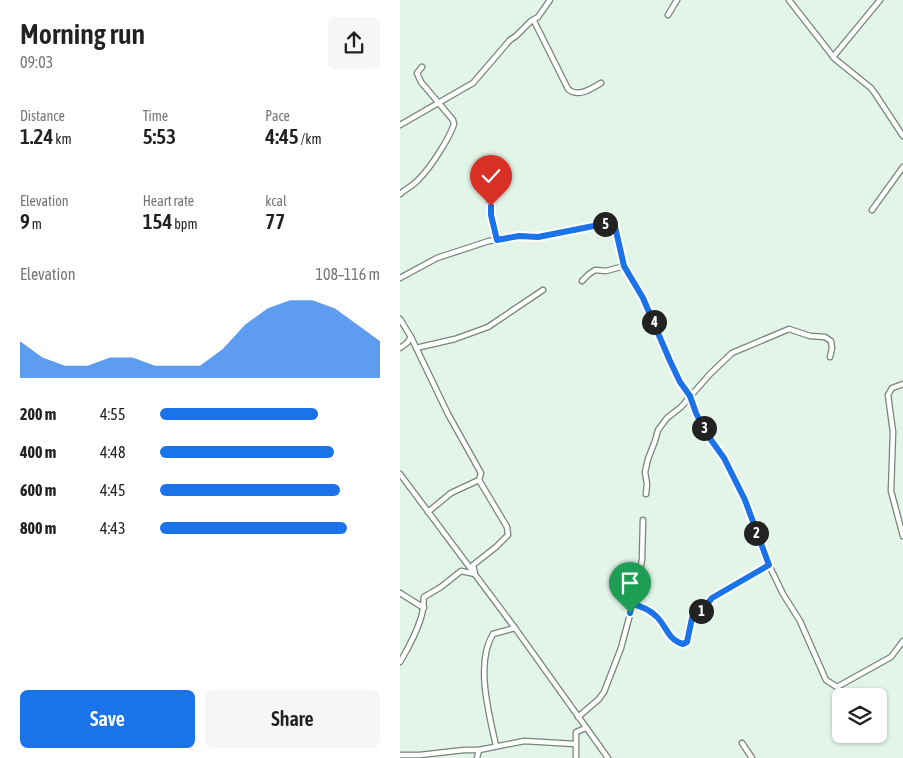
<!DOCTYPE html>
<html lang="en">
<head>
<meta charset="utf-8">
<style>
  :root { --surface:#fff; --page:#f6f6f6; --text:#222; --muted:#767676; --accent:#1a73e8 }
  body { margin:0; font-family:"Asap Condensed",sans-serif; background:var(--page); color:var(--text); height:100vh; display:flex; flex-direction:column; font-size:19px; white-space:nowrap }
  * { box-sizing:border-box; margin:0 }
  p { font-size:16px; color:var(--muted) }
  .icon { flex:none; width:28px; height:28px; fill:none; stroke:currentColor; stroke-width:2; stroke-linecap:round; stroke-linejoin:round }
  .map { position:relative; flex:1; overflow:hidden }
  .sheet { display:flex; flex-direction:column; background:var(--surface); width:400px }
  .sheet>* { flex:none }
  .fabs { position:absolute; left:432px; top:688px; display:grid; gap:10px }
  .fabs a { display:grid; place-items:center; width:55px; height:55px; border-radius:8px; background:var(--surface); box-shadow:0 1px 4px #0004; font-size:25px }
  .pin { position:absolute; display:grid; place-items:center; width:42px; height:42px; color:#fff; margin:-51px -21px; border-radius:50% 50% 50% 0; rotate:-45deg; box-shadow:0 0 5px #0007 }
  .pin .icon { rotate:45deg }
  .km { position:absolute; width:25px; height:25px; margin:-12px; border-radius:50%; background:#222; color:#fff; font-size:14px; line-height:25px; text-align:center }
  .round { display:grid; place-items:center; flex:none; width:52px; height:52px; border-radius:8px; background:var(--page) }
  .summary { display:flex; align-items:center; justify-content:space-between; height:85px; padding:0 20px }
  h1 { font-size:28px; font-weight:600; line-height:38px }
  .stats { display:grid; grid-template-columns:repeat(3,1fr); gap:8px; height:85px; padding:5px 20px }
  .stats div { display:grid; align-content:center }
  .stats b { font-size:21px; font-weight:600 }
  .stats small { font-size:14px; font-weight:400 }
  .stats p { font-size:14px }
  .chart { height:140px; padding:10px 20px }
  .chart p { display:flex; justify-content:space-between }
  .chart svg { width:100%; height:90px; margin-top:5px; fill:var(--accent); opacity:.7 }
  .cta { display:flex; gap:10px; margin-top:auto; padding:10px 20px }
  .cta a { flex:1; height:58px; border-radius:8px; background:var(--accent); color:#fff; font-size:20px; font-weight:600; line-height:58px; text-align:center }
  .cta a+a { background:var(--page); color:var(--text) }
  ul { padding:0 20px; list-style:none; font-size:16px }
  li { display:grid; grid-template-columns:80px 60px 1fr; align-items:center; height:38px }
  li i { height:12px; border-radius:6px; background:var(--accent) }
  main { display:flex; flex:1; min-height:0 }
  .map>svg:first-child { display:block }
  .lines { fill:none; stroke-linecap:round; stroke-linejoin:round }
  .minor-casing { stroke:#76847a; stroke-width:7 }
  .minor { stroke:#fff; stroke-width:4.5 }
  .route-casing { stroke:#fff; stroke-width:10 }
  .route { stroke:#1a73e8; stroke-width:6 }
</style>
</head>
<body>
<main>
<section class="sheet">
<div class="summary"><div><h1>Morning run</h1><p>09:03</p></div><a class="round"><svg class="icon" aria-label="share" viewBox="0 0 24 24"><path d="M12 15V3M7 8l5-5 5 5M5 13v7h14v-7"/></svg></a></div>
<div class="stats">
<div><p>Distance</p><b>1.24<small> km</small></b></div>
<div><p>Time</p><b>5:53</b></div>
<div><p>Pace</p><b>4:45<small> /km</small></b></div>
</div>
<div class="stats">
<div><p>Elevation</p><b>9<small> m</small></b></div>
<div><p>Heart rate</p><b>154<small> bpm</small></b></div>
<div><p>kcal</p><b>77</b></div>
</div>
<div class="chart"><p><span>Elevation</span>108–116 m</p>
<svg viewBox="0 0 160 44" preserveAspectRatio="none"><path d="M0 44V26L10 34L20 38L30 38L40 34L50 34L60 38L70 38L80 38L90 30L100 18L110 10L120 6L130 6L140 10L150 18L160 26V44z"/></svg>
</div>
<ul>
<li><b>200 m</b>4:55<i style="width:72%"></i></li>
<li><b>400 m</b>4:48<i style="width:79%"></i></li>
<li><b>600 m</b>4:45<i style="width:82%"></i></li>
<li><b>800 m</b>4:43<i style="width:85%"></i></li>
</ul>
<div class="cta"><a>Save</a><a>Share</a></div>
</section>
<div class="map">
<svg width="503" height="758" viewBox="0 0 503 758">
  <rect width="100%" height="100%" fill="#e3f4e8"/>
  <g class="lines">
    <!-- minor casing -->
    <g class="minor-casing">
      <g id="minor">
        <polyline points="389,0 435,59 471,88 476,95 503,136"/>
        <polyline points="268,15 277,0"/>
        <path d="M134 21 168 89C178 98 191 89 201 83"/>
        <polyline points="433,57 480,0"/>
        <polyline points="0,125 73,83 110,40 116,36 131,21 138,17 150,0"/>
        <polyline points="89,191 91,215 97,239"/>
        <path d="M0 194C6 189 14 185 19 179 31 167 49 139 54 124L53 120 21 82 17 73 22 67"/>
        <polyline points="472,210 503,167"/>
        <polyline points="224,266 243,298 270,361 280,382 290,396 296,413 306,433 324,458 345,500 369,565 383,594 400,621 426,680 437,687 491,657 503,641"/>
        <polyline points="0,278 37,258 89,241 119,236 138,237 214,222 224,266 206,271 195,270 189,274 182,281"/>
        <polyline points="0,319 11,337 48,414 81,473 79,480 51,493 28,512"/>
        <polyline points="0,348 7,343 11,337"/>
        <polyline points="16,348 55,339 88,327 143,290"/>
        <polyline points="503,384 492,388 488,395 493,432 491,491 503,536"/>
        <polyline points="0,474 115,628 208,758"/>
        <polyline points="246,494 247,484 245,472 248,459 255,441 258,430 267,418 281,407 310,374 332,353 389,329 410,336 425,337 431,341 432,348 430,357"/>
        <polyline points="0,593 24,608"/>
        <path d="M232 604C240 606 251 611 257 617 267 627 268 640 283 645L287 642 292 618 297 613 303 609 312 598 369 565"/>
        <path d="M0 662C8 649 21 624 23 609 24 604 23 601 24 597L41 587 61 571 75 574 73 565 96 547 108 535 107 527 79 480"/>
        <polyline points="178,717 199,699 204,692 221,648 236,592 242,560 243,520"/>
        <polyline points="342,743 352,758"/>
        <path d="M96 746C89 714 75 663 93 634L115 628"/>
        <polyline points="0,755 20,755 64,750 79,750 124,741 175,744"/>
        <polyline points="77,758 79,750"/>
        <polyline points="176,758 176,732 186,728"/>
      </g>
    </g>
    <!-- minor -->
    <use href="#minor" class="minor"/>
  </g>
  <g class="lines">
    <!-- route casing -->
    <g class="route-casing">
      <path id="route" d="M91 206V215L97 240 119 236 138 237 214 222 224 266 243 298 270 361 280 382 290 396 296 413 306 433 324 458 345 500 369 565 312 598 303 609 297 613 292 618 287 642 283 644C268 640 267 627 257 617 251 611 241 606 232 604L230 613"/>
    </g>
    <!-- route -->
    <use href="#route" class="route"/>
  </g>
</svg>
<div class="fabs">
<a><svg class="icon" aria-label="layers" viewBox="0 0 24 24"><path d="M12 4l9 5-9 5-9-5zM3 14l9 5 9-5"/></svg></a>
</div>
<div class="pin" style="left:230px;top:613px;background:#1e9e55"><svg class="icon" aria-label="arrive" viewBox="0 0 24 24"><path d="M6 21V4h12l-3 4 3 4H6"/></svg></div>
<div class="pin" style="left:91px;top:206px;background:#d93025"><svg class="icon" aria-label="check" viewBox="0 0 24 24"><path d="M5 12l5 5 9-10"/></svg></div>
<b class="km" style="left:301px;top:611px">1</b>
<b class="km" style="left:356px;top:533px">2</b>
<b class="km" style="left:304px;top:428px">3</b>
<b class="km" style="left:254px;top:322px">4</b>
<b class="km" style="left:205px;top:224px">5</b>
</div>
</main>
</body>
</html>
